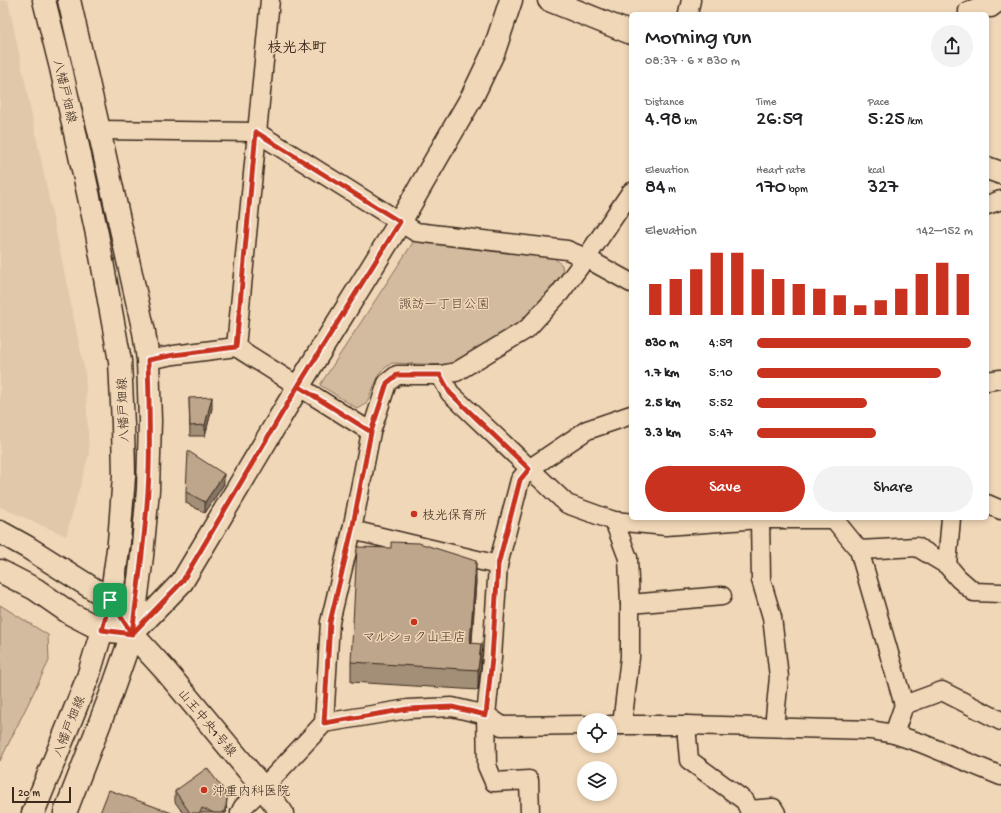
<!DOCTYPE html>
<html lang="en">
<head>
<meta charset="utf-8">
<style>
  :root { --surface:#fff; --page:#f2f2f2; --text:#202124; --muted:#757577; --accent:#c8321e }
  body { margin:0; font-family:"Gochi Hand","Klee One",sans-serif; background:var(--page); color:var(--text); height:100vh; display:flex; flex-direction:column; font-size:15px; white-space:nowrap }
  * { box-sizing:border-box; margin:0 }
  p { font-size:13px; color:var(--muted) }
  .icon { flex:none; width:22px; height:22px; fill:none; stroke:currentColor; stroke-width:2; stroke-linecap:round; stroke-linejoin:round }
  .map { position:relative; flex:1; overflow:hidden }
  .side { position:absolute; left:629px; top:12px; width:360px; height:508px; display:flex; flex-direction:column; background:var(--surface); border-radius:6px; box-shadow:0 2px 6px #0003 }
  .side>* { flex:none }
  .controls { position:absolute; left:577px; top:713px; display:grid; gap:8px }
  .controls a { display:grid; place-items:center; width:40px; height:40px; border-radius:50%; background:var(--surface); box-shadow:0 2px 6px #0003; font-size:20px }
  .scale { position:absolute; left:12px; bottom:10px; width:59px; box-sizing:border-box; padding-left:4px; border:2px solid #3b2a1e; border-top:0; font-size:11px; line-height:14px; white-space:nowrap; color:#3b2a1e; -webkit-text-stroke:3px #f0d7b7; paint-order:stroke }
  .pin { position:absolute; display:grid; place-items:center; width:34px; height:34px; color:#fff; margin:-17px; border-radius:8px; box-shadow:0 2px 6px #0006 }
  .round { display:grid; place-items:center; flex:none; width:42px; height:42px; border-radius:21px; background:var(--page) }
  .summary { display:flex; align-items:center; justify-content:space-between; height:68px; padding:0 16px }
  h1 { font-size:22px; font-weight:600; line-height:30px }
  .metrics { display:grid; grid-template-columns:repeat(3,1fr); gap:6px; height:68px; padding:4px 16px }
  .metrics div { display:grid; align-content:center }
  .metrics b { font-size:20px; font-weight:600 }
  .metrics small { font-size:11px; font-weight:400 }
  .metrics p { font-size:11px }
  .chart { height:112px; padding:8px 16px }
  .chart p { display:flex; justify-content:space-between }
  .chart svg { width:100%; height:72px; margin-top:4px; stroke:var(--accent); stroke-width:6 }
  .primary-button { display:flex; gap:8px; margin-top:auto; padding:8px 16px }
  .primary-button a { flex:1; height:46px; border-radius:24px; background:var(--accent); color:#fff; font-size:16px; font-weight:600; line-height:46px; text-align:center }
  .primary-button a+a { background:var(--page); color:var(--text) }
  ul { padding:0 16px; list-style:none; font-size:13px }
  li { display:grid; grid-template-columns:64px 48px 1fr; align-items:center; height:30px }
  li i { height:10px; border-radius:5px; background:var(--accent) }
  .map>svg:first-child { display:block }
  .built { fill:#e1c8aa }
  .green { fill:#d2bb9e; stroke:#86725e }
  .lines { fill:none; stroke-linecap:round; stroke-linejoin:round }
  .minor-casing { stroke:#3b2a1e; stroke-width:21 }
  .tertiary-casing { stroke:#3b2a1e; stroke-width:25 }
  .primary-casing { stroke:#3b2a1e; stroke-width:25 }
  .minor { stroke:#f0d7b7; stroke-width:18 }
  .tertiary { stroke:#f0d7b7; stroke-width:22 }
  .primary { stroke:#f0d7b7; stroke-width:22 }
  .wall { fill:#a38f78; stroke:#3b2a1e }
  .shaded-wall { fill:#857462; stroke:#3b2a1e }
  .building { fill:#bea68c; stroke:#3b2a1e }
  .route-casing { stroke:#fff; stroke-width:8 }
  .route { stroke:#c8321e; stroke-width:5 }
  .poi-dot { fill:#c8321e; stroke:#f0d7b7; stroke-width:1.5 }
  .labels { text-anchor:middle; stroke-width:3; stroke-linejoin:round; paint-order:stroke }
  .street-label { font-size:13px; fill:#3b2a1e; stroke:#f0d7b7 }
  .park-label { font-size:13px; fill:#524031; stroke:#f0d7b7 }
  .poi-label { font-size:13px; fill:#3b2a1e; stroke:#f0d7b7; text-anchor:start }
  .quarter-label { font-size:15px; font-weight:bold; fill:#3b2a1e; stroke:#f0d7b7 }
</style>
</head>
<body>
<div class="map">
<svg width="1001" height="813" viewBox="0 0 1001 813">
  <rect width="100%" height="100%" fill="#f0d7b7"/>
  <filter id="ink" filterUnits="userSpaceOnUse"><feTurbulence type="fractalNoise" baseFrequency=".025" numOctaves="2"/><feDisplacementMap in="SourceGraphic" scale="8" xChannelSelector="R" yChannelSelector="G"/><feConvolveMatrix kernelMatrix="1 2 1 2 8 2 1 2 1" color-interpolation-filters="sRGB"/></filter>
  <g filter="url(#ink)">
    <!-- built -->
    <polygon class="built" points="0,0 8,0 85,372 89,454 66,536 0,507"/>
    <!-- green -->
    <g class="green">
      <polygon points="414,241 552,256 562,265 563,273 526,318 470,356 450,365 392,363 381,371 366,404 358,409 320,385"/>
      <polygon points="0,605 48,635 49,661 0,761"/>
    </g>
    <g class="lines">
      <!-- minor casing -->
      <g class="minor-casing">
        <g id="minor">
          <polyline points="270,0 236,347 371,432"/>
          <polyline points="688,14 691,0"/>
          <polyline points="968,14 968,11 979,7 991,8 1001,0"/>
          <polyline points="99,130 256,132 416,232 567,250 586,258 631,283"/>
          <polyline points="987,205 1001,200"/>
          <polyline points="148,360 174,355 236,347"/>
          <polyline points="440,375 450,393 567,504 614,521 666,526 760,519 833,519"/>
          <polyline points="987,381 1001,379"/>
          <polyline points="987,504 1001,510"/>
          <polyline points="833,518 859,550 904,705 894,734"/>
          <polyline points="760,519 761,580 772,617 779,677 774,727"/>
          <polyline points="614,521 628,558 630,604 630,657 622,725"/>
          <polyline points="352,530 498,565"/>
          <polyline points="859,550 917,547 947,565 958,578 974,592 1001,593"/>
          <polyline points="947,565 951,518"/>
          <polyline points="630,604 722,596"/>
          <polyline points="904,705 942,691 1001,721"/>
          <polyline points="324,723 330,622 352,530 371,432 387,383 397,375 440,375 456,372 527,329 560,293 586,258 631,192"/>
          <polyline points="610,725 686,725 871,730 894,734 921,743 1001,776"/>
          <polyline points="686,725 689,760 745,801 749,810 773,808 776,813"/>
          <polyline points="240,813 243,807 263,788 324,723 408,709 452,707 486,715 502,726 584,725"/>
          <polyline points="530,813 529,780 494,782 487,766 486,715 492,658 498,565 520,480 529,469 587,430 631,415"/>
        </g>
      </g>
      <!-- tertiary casing -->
      <g class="tertiary-casing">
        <g id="tertiary">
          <polyline points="549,0 631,33"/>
          <polyline points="987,168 1001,173"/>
          <polyline points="0,532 27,547 111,600 132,634 165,670 263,788 282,813"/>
          <polyline points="0,571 35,589 71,614 102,630 120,632"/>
          <polyline points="132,634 182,582 298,387 400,222 472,97 494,51 511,0"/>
        </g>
      </g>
      <!-- primary casing -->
      <g class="primary-casing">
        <g id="primary">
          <polyline points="33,813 88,677 111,600 119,542 124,476 123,425 120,361 97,234 61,68 44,0"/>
          <polyline points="65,813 111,694 132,634 142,556 148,490 150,421 148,360 144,332 99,130 69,0"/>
        </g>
      </g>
      <!-- minor -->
      <use href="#minor" class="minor"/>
      <!-- tertiary -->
      <use href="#tertiary" class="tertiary"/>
      <!-- primary -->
      <use href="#primary" class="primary"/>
    </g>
    <!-- wall -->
    <g class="wall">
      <polygon points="189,398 212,408 205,436 190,436"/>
      <polygon points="224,484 205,513 186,503 186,492"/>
      <polygon points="476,581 472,643 481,664 478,690 351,682 351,662"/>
      <polygon points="175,791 227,808 226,813 183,813 175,802"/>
    </g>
    <!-- shaded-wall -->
    <g class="shaded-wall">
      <polygon points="212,397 212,408 205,436 205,425"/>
      <polygon points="224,474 224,484 205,513 205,502"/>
      <polygon points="476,561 476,581 470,663 470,643"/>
      <polygon points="481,644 481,664 478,690 478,670"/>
      <polygon points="227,798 226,813 223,813"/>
    </g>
    <!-- building -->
    <g class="building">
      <polygon points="212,397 205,425 190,426 189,398"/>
      <polygon points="188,451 224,474 205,502 186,492"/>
      <polygon points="391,542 419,543 476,561 470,643 481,644 478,670 351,662 357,547 391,548"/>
      <polygon points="207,768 224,790 227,798 226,806 223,813 214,813 202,808 200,813 190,813 175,791"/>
      <polygon points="109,790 172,813 100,813"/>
    </g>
  </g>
  <g class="lines" filter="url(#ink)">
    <!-- route casing -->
    <g class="route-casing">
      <path id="route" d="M110 600 132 634 182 582 298 386 371 432 352 530 330 622 324 723 408 709 452 707 486 715 492 658 498 565 520 480 529 469 450 393 440 375H397L387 383 371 432 298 386 400 222 256 132 236 347 174 355 148 360C149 404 151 448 148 491 145 539 138 586 132 634L102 630 110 600"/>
    </g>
    <!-- route -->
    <use href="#route" class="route"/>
  </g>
  <!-- markers -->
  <g class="poi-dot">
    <circle cx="414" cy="514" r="4"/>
    <circle cx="414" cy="622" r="4"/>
    <circle cx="204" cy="790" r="4"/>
  </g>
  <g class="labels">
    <!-- street labels -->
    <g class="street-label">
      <text transform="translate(66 91) rotate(77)" y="5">八幡戸畑線</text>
      <text transform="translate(122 410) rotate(-92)" y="5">八幡戸畑線</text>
      <text transform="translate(208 722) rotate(50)" y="5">山王中央1号線</text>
      <text transform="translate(68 726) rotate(-68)" y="5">八幡戸畑線</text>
    </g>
    <!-- park labels -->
    <g class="park-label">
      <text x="444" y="308">諏訪一丁目公園</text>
    </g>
    <!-- poi labels -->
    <g class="poi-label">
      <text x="422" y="519">枝光保育所</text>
      <text x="414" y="641" text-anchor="middle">マルショク山王店</text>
      <text x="212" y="795">沖重内科医院</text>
    </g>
    <!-- quarter labels -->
    <g class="quarter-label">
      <text x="297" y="52">枝光本町</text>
    </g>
  </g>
</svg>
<div class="controls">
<a><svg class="icon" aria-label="locate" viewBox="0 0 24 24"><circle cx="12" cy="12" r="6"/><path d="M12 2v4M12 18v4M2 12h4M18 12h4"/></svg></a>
<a><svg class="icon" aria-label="layers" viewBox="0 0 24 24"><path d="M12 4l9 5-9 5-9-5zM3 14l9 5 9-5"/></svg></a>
</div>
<div class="scale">20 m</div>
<div class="pin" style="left:110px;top:600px;background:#1e9e55"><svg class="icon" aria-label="arrive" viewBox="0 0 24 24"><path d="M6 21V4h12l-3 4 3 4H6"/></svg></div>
<section class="side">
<div class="summary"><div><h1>Morning run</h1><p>08:37 · 6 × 830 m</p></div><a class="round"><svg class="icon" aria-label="share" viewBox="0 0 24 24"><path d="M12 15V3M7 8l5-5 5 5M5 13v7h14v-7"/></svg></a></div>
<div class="metrics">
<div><p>Distance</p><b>4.98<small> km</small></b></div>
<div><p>Time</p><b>26:59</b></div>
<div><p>Pace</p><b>5:25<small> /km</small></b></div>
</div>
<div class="metrics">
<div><p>Elevation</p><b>84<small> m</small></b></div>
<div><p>Heart rate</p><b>170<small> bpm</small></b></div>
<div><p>kcal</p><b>327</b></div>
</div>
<div class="chart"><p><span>Elevation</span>142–152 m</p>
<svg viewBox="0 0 160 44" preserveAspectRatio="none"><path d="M5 44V25M15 44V22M25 44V16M35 44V6M45 44V6M55 44V16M65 44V22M75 44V25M85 44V28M95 44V32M105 44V38M115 44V35M125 44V28M135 44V19M145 44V12M155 44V19"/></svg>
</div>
<ul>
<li><b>830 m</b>4:59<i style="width:99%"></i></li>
<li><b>1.7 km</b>5:10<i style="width:85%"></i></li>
<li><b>2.5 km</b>5:52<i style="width:51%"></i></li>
<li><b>3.3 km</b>5:47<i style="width:55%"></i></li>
</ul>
<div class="primary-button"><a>Save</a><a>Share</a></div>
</section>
</div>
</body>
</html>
